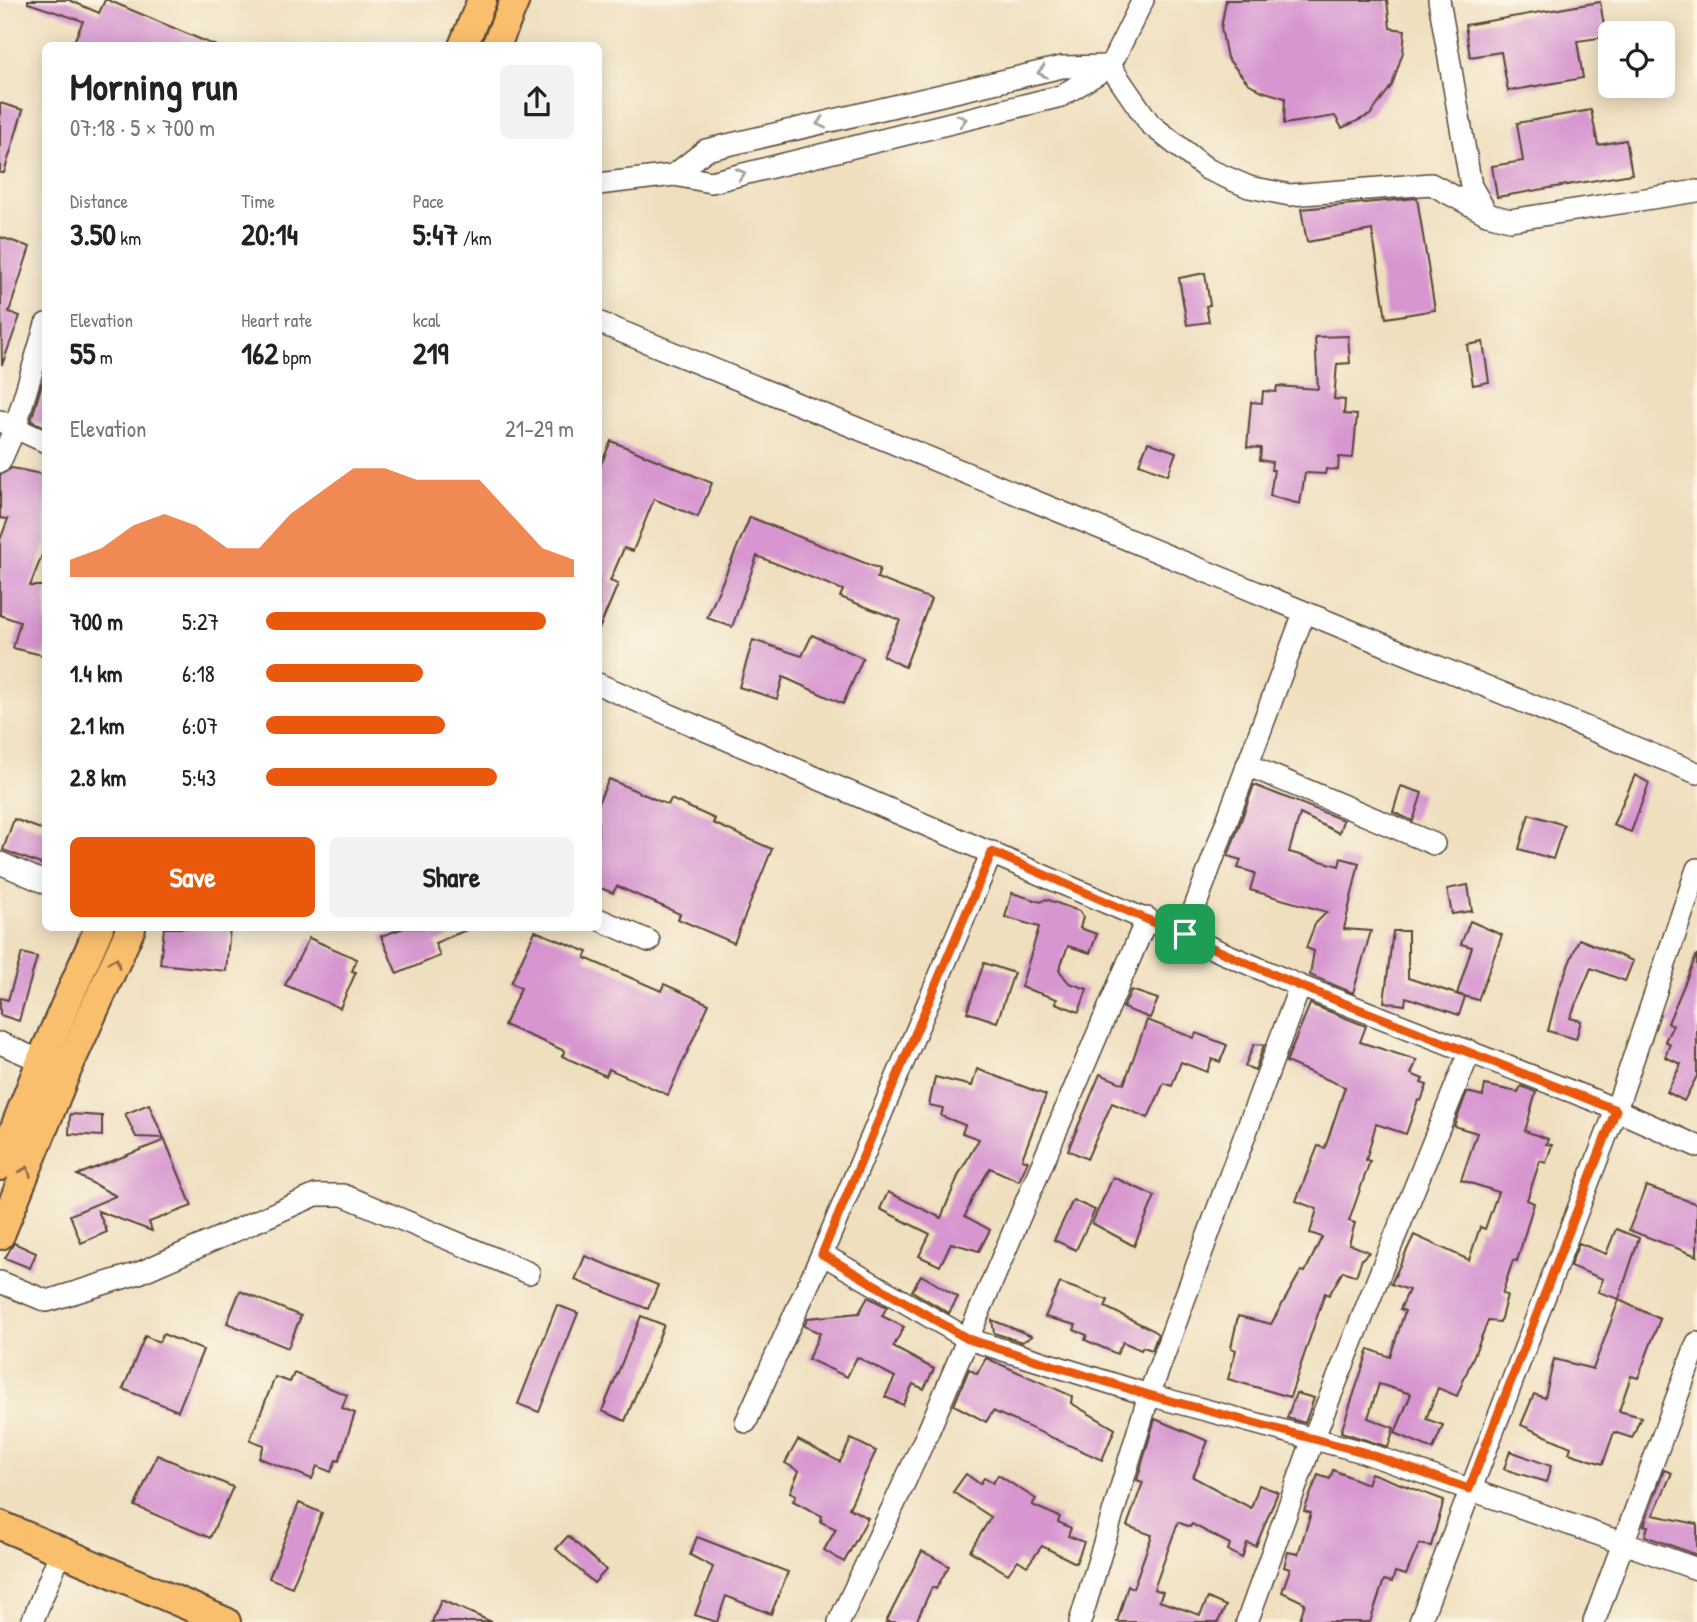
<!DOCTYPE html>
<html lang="en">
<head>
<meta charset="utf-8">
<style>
  :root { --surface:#fff; --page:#f2f2f2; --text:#222; --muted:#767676; --accent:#ea580c }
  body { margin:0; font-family:"Patrick Hand",sans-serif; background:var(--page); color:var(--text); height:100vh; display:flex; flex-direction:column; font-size:26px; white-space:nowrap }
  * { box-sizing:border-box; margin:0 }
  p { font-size:23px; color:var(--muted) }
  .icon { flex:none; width:38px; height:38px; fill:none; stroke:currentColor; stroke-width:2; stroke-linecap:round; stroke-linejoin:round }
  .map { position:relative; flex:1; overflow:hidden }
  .details { position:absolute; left:42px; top:42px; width:560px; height:889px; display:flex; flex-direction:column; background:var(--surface); border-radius:10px; box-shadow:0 4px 18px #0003 }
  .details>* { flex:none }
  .fabs { position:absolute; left:1598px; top:21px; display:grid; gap:14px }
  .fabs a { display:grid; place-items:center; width:77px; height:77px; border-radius:10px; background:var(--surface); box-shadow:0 4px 18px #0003; font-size:35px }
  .pin { position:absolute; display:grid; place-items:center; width:60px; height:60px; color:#fff; margin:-30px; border-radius:14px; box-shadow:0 4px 10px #0006 }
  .round { display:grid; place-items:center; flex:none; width:74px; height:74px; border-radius:10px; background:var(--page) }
  .summary { display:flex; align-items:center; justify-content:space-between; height:119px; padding:0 28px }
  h1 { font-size:38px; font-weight:800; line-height:52px }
  .stats { display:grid; grid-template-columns:repeat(3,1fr); gap:10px; height:119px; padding:7px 28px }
  .stats div { display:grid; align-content:center }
  .stats b { font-size:30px; font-weight:800 }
  .stats small { font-size:19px; font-weight:400 }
  .stats p { font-size:19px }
  .chart { height:196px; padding:14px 28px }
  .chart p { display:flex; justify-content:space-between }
  .chart svg { width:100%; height:126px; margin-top:7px; fill:var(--accent); opacity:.7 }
  .button { display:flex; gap:14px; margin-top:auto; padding:14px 28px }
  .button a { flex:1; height:80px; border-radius:10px; background:var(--accent); color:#fff; font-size:28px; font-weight:800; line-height:80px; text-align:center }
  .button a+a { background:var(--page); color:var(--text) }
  ul { padding:0 28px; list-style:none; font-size:23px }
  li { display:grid; grid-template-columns:112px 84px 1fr; align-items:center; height:52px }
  li i { height:18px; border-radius:9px; background:var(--accent) }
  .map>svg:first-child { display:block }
  .building { fill:#d796d0 }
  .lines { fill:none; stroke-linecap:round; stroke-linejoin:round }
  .minor-casing { stroke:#564536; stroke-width:24 }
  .major-casing { stroke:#564536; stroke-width:32 }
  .minor { stroke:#fff; stroke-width:21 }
  .major { stroke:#f9bf6d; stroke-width:28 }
  .oneway { stroke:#a79f9a }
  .oneway2 { stroke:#906d42 }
  .route-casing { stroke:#fff; stroke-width:14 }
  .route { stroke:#ea580c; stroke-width:9 }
</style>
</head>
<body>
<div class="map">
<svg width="1697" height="1622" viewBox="0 0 1697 1622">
  <rect width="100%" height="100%" fill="#fcf5e5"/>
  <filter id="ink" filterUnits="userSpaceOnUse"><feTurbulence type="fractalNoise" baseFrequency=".0143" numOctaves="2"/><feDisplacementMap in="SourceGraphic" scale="14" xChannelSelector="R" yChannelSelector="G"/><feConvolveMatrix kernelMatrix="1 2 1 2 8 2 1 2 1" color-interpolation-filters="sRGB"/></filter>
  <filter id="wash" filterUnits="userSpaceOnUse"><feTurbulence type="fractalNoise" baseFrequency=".00686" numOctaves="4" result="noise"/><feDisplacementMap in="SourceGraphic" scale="28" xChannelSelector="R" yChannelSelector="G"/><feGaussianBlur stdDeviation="1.57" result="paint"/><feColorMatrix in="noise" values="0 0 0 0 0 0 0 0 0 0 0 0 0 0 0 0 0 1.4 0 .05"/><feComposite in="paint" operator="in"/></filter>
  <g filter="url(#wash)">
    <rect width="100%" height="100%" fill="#efdfbf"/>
    <g id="blocks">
      <!-- building -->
      <g class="building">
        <polygon points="28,0 69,0 99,13 105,0 108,0 216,46 72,46 83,21 28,3"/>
        <polygon points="1226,0 1387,0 1390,28 1405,30 1403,52 1392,85 1370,115 1342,128 1335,116 1284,124 1285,98 1262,91 1248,83 1227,58 1221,28"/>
        <polygon points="1600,2 1606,37 1577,41 1583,78 1508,91 1501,52 1470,57 1465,25"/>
        <polygon points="0,103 23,110 4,173 0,173"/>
        <polygon points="1591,110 1598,145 1626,140 1632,174 1497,197 1492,166 1523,161 1517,123"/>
        <polygon points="1417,198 1435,310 1386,318 1372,230 1307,242 1301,209"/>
        <polygon points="0,237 30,247 9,312 20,316 2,365"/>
        <polygon points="1205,273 1210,305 1206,306 1209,322 1187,325 1179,278"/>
        <polygon points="1348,336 1350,363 1337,364 1334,399 1345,400 1344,414 1357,415 1353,458 1339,457 1338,470 1326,469 1325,474 1305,473 1300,504 1270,496 1274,470 1271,470 1272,462 1260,460 1261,448 1247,447 1251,402 1262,403 1263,391 1276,392 1277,386 1318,389 1315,337"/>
        <polygon points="1483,342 1489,382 1473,385 1467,345"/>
        <polygon points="42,383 46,384 46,427 31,421"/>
        <polygon points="611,441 712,483 698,517 654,499 633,551 624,548 610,581 618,584 599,629 598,471"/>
        <polygon points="1148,442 1176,452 1168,475 1139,464"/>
        <polygon points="12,468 46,475 46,545 30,586 46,586 46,656 13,648 20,622 0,615 0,540 8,519 0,518 0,475"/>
        <polygon points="750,517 880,569 877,578 931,599 905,667 883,656 900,620 840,597 843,590 757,556 732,627 707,618"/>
        <polygon points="812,635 863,658 843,704 783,677 777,699 739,687 753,640 802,656"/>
        <polygon points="1635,775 1649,783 1631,832 1613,825"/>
        <polygon points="609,779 668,805 671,799 715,819 713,823 772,849 734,943 678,919 680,914 617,886 613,893 598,887 598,803"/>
        <polygon points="1254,785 1343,820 1339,833 1300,814 1289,852 1339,866 1341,858 1359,863 1344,929 1371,931 1353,993 1310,975 1314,951 1306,948 1315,924 1327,912 1250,890 1255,873 1238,868 1241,860 1228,856"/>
        <polygon points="1401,786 1422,793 1413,821 1393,812"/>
        <polygon points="1529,814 1564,825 1553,859 1519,849"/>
        <polygon points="14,819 46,831 46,866 3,850"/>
        <polygon points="1468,885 1472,911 1452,914 1447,889"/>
        <polygon points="1012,893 1041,902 1046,899 1079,911 1083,917 1080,928 1097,934 1090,953 1068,946 1059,970 1069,983 1087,989 1079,1012 1055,1003 1057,999 1021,987 1039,927 1005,917"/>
        <polygon points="1470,921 1502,935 1478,1000 1457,994 1472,947 1461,944"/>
        <polygon points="164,928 230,928 226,971 160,964"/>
        <polygon points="404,928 471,928 435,943 440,956 397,974 381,936"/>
        <polygon points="535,931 588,952 585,958 661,991 664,984 709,1004 668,1095 609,1069 606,1076 562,1056 565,1051 504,1025 521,988 511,983"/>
        <polygon points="1393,931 1408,931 1408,978 1465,997 1459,1015 1406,997 1405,1005 1384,1002"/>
        <polygon points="309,938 357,959 352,971 356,972 340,1008 285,985"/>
        <polygon points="1579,939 1633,961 1625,981 1591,968 1570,1018 1581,1021 1576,1039 1548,1031 1559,988"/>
        <polygon points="22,953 37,957 19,1021 0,1015 0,998 8,1000"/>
        <polygon points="1697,954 1697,1076 1684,1101 1667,1092 1681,1064 1665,1057 1670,1044 1665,1041 1673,1025 1668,1023"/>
        <polygon points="984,963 1014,973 997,1022 967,1012"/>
        <polygon points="1131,990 1158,999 1150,1018 1123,1008"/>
        <polygon points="1310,1004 1366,1026 1360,1042 1417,1060 1411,1074 1423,1079 1421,1083 1427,1085 1421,1101 1418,1100 1406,1134 1376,1124 1366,1160 1370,1161 1349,1221 1355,1223 1349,1244 1369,1252 1362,1259 1356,1276 1343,1271 1329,1295 1325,1293 1290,1397 1228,1379 1236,1350 1231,1348 1238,1316 1271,1324 1301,1271 1305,1272 1322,1237 1310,1233 1317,1209 1296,1201 1318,1146 1325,1148 1345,1087 1286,1062"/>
        <polygon points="1147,1020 1194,1038 1196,1033 1227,1045 1220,1062 1212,1059 1207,1072 1181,1062 1172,1086 1164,1083 1148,1118 1112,1103 1087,1159 1068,1150 1100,1074 1124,1084"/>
        <polygon points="1254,1044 1264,1045 1255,1070 1245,1066"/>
        <polygon points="977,1069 1046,1095 1022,1159 1028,1161 1019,1181 990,1168 973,1197 965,1216 990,1230 979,1251 951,1243 940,1266 919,1256 930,1234 880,1209 888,1192 941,1218 959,1174 979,1139 962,1133 965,1125 941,1116 943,1108 929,1105 935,1077 972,1086"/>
        <polygon points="1485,1085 1518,1092 1521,1086 1536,1092 1525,1131 1548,1139 1546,1144 1552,1145 1546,1163 1540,1161 1527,1200 1534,1203 1517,1261 1513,1260 1502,1294 1507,1295 1500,1322 1488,1321 1457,1396 1438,1388 1426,1419 1443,1425 1433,1449 1395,1433 1411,1394 1379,1384 1368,1418 1394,1428 1388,1447 1341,1432 1369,1349 1390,1357 1405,1311 1400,1309 1409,1290 1391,1284 1414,1235 1469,1260 1480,1227 1485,1229 1498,1192 1461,1180 1477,1133 1454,1126 1467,1092 1483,1096"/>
        <polygon points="149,1104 157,1123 164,1138 136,1137 125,1114"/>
        <polygon points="70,1114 102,1116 102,1136 69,1134"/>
        <polygon points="165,1140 192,1206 149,1222 152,1231 98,1211 107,1232 81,1243 70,1215 116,1196 77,1175"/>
        <polygon points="1113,1177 1155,1196 1134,1246 1092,1223"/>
        <polygon points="1646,1186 1697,1204 1697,1256 1629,1230"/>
        <polygon points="1073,1200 1095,1210 1076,1250 1054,1240"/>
        <polygon points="1616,1229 1639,1238 1619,1299 1598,1292 1603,1279 1570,1266 1579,1243 1606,1254"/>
        <polygon points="14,1243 36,1253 30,1268 5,1258"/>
        <polygon points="585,1256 658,1285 648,1309 575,1280"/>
        <polygon points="921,1275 958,1297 949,1313 912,1291"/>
        <polygon points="1060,1283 1108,1300 1105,1307 1151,1329 1158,1334 1152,1350 1143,1347 1141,1350 1123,1342 1117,1354 1085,1340 1087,1335 1074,1330 1076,1325 1045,1317"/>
        <polygon points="240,1291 301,1316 288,1348 227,1323"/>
        <polygon points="868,1297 887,1307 882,1316 904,1327 893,1347 934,1369 924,1389 913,1384 903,1405 885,1397 895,1377 857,1357 847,1377 808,1359 820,1333 804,1326 808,1318 859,1313"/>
        <polygon points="1619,1300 1660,1319 1638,1378 1631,1376 1619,1411 1641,1417 1632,1438 1614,1432 1603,1464 1569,1453 1571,1447 1521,1425 1534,1394 1545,1398 1554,1359 1593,1369"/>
        <polygon points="557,1305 578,1313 539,1412 518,1404"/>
        <polygon points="641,1316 664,1325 625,1421 602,1411"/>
        <polygon points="992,1320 1032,1336 1022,1342 994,1333"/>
        <polygon points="163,1334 203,1350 178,1411 123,1389 145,1336 159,1342"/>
        <polygon points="986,1358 1072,1396 1071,1403 1115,1429 1102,1460 993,1411 986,1422 954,1405 969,1369 977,1374"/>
        <polygon points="294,1373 347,1395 342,1408 355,1413 339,1461 336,1460 331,1472 317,1466 312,1479 259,1458 264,1445 250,1440 275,1377 290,1382"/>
        <polygon points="1296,1393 1314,1398 1305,1423 1287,1418"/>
        <polygon points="1155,1419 1208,1441 1193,1477 1251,1508 1259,1485 1278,1492 1256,1546 1247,1543 1242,1558 1228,1550 1230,1544 1192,1524 1190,1527 1178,1522 1154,1589 1163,1592 1159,1601 1200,1615 1208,1598 1226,1606 1218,1622 1117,1622 1128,1585 1133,1588 1152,1535 1127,1526 1143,1482 1137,1480"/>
        <polygon points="851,1439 876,1451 849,1508 868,1518 844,1562 824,1550 836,1529 821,1522 822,1516 793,1501 796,1495 790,1492 799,1471 785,1463 798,1440 840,1462"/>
        <polygon points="1510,1451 1551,1466 1546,1482 1504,1469"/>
        <polygon points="157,1455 233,1487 210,1538 135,1506"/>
        <polygon points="1333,1470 1367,1484 1371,1473 1444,1500 1431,1546 1419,1544 1406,1575 1395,1572 1392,1582 1384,1580 1370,1622 1299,1622 1305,1603 1282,1592 1290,1569 1284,1567 1288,1552 1298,1554 1311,1513 1304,1511 1307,1503 1318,1475 1330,1479"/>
        <polygon points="1664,1470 1672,1473 1653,1515 1697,1524 1697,1555 1645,1536 1648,1526 1644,1525"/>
        <polygon points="966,1474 980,1484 984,1478 993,1483 998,1475 1036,1499 1032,1505 1060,1517 1058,1522 1071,1528 1068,1536 1084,1542 1076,1563 1042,1546 1027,1566 1018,1560 1008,1574 970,1551 991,1517 953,1492"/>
        <polygon points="299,1503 322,1513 292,1587 269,1578"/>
        <polygon points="568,1536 606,1570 594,1583 556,1549"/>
        <polygon points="697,1537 788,1572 771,1614 726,1596 717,1622 695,1615 713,1567 690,1555"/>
        <polygon points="922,1551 949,1566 936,1589 932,1587 916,1622 886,1622"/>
        <polygon points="441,1600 492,1622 432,1622"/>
      </g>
    </g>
  </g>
  <g filter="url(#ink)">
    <use href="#blocks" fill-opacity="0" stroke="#564536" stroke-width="2"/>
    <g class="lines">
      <!-- minor casing -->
      <g class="minor-casing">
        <g id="minor">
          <polyline points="1439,0 1471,186 1487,214"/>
          <polyline points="1110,66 1150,124 1207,169 1249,187 1290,195 1431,184 1487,214 1510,220 1697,191"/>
          <polyline points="674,175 706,150 1062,67 1108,66"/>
          <polyline points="598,184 674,175 711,182 1061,96 1110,66 1143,0"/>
          <polyline points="598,322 1697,773"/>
          <polyline points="0,421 46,442"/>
          <polyline points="0,462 15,428 46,324"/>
          <polyline points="598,684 1300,986 1596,1101 1697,1146"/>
          <polyline points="1247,765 1434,844"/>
          <polyline points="0,863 46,883"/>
          <polyline points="598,919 649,941"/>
          <polyline points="1185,934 1304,613"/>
          <polyline points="0,1043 41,1061"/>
          <polyline points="822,1254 968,1339 1149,1395 1363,1452 1697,1569"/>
          <polyline points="0,1282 47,1301 139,1273 316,1195 343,1195 529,1273"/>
          <polyline points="746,1422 822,1254 992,852"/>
          <polyline points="32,1622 61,1551"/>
          <polyline points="839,1622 928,1432 1147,918"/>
          <polyline points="1080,1622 1149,1395 1300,986"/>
          <polyline points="1247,1622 1313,1439 1470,1051"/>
          <polyline points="1420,1622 1616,1110 1697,869"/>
          <polyline points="1594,1622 1697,1343"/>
        </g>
      </g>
      <!-- major casing -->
      <g class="major-casing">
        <g id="major">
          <polyline points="463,46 482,0"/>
          <polyline points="496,46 515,0"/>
          <polyline points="0,1166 41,1061 99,928"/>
          <polyline points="0,1235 66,1072 131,928"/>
          <polyline points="0,1525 226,1622"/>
        </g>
      </g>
      <!-- minor -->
      <use href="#minor" class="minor"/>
      <!-- major -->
      <use href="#major" class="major"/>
    </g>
    <!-- one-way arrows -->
    <defs><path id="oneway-chevron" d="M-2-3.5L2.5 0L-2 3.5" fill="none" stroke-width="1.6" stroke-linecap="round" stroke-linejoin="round" transform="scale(1.75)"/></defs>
    <g class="oneway">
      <use href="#oneway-chevron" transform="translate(1042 72) rotate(167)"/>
      <use href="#oneway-chevron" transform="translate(962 120) rotate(-14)"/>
      <use href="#oneway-chevron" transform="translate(821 123) rotate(167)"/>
      <use href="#oneway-chevron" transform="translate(741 174) rotate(-14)"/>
    </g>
    <g class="oneway2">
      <use href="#oneway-chevron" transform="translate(115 962) rotate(-66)"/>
      <use href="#oneway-chevron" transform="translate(26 1171) rotate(-68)"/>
    </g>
  </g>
  <g class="lines" filter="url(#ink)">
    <!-- route casing -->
    <g class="route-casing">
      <polygon id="route" points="992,852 1300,986 1616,1110 1469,1489 1363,1452 1149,1395 968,1339 822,1254"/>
    </g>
    <!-- route -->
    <use href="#route" class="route"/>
  </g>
</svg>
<div class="fabs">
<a><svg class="icon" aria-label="locate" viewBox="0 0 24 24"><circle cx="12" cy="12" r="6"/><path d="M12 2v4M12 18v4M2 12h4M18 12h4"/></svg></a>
</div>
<div class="pin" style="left:1185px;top:934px;background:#1e9e55"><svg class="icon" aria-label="arrive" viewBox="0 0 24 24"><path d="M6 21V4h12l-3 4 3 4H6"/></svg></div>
<section class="details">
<div class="summary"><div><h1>Morning run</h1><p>07:18 · 5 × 700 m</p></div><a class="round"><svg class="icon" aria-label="share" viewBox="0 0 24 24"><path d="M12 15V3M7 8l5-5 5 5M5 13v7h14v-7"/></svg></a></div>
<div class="stats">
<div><p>Distance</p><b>3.50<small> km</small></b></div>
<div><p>Time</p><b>20:14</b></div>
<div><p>Pace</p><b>5:47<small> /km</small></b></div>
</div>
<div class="stats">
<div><p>Elevation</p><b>55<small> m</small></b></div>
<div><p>Heart rate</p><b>162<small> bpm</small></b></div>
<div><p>kcal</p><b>219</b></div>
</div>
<div class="chart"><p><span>Elevation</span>21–29 m</p>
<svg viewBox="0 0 160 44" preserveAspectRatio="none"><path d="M0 44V38L10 34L20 26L30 22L40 26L50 34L60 34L70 22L80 14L90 6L100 6L110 10L120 10L130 10L140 22L150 34L160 38V44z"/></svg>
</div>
<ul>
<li><b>700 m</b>5:27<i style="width:91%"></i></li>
<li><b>1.4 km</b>6:18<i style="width:51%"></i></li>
<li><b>2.1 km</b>6:07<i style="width:58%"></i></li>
<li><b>2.8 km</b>5:43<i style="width:75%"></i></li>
</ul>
<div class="button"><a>Save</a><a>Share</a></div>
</section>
</div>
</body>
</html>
